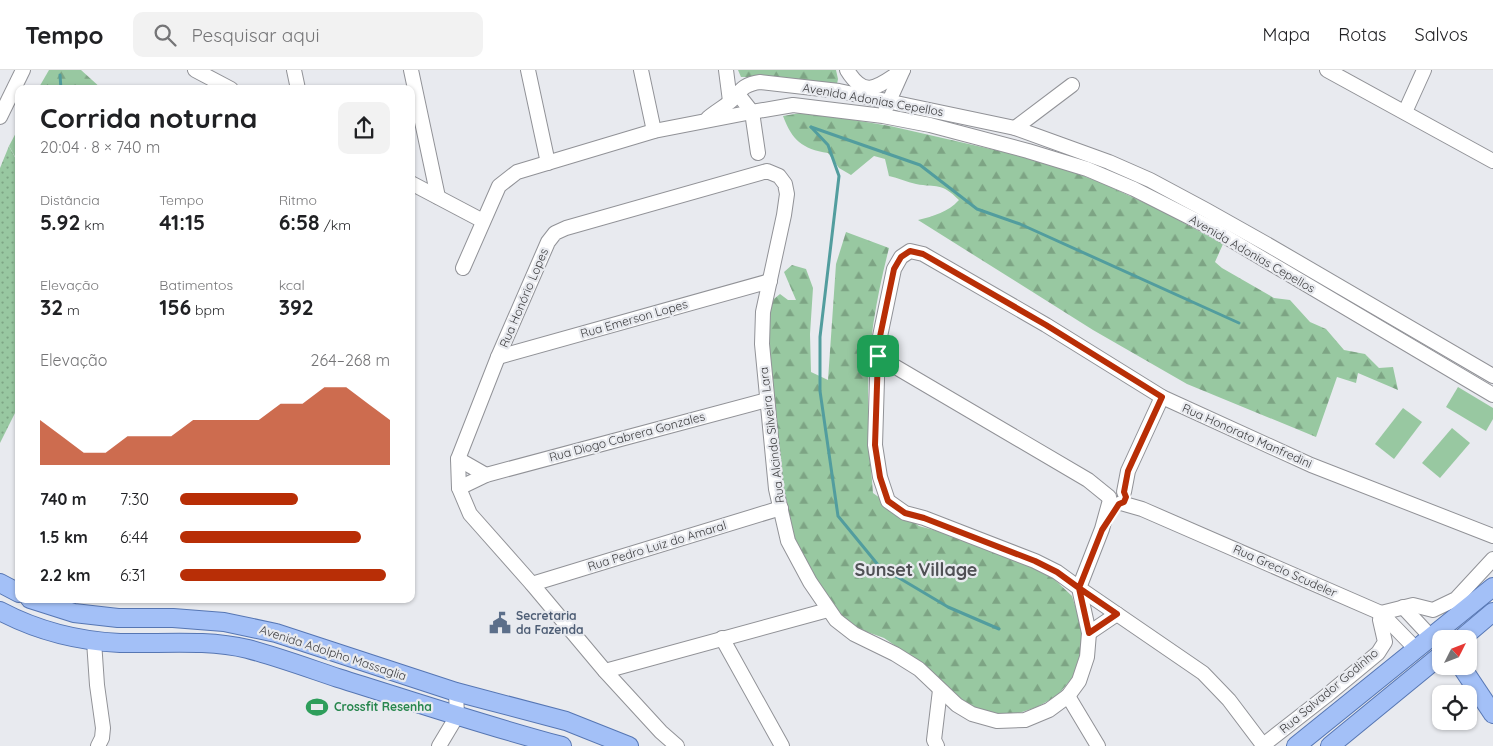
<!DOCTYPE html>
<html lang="pt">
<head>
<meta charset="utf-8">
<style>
  :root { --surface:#fff; --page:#f2f2f2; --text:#202124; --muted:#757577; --line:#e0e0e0; --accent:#b82e06 }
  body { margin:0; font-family:Quicksand,sans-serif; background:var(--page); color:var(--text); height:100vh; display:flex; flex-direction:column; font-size:19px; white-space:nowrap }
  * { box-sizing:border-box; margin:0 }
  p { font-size:16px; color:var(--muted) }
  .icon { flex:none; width:28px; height:28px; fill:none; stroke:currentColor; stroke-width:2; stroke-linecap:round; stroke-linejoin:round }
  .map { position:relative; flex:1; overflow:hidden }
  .side { position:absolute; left:15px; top:15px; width:400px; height:518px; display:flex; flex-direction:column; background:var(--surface); border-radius:10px; box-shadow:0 1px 4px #0004 }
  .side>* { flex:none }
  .needle { width:32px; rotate:48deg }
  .fabs { position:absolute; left:1432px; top:560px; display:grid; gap:10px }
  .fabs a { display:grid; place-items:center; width:45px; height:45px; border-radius:10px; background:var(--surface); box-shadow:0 1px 4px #0004; font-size:25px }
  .pin { position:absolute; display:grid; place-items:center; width:42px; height:42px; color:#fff; margin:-21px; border-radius:10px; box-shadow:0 2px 8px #0006 }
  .round { display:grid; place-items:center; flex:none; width:52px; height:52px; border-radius:10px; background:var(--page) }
  .head { display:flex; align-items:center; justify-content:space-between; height:85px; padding:0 25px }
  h1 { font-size:28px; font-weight:700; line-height:38px }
  .figures { display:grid; grid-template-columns:repeat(3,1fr); gap:8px; height:85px; padding:5px 25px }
  .figures div { display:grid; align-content:center }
  .figures b { font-size:21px; font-weight:700 }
  .figures small { font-size:14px; font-weight:400 }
  .figures p { font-size:14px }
  .chart { height:140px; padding:10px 25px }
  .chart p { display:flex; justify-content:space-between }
  .chart svg { width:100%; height:90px; margin-top:5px; fill:var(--accent); opacity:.7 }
  ul { padding:0 25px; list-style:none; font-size:16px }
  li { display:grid; grid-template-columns:80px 60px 1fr; align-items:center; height:38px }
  li i { height:12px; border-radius:6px; background:var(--accent) }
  header { display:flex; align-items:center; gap:30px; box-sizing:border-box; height:70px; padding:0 25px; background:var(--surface); border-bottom:1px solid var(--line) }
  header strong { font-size:24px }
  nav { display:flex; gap:28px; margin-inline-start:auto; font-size:18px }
  .search { width:350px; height:45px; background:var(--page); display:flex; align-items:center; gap:12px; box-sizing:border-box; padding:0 18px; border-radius:10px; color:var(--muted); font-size:19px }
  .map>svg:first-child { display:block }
  .grass { fill:#98c8a1 }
  .forest { fill:url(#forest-firs) }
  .park { fill:url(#park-dots) }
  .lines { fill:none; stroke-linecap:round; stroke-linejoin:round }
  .stream { stroke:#529d9e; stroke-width:3 }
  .minor-casing { stroke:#919297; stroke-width:16 }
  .major-casing { stroke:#5676b3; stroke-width:20 }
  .minor { stroke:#fff; stroke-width:14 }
  .major { stroke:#a3c0f7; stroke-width:18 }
  .route-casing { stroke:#fff; stroke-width:10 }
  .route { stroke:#b82e06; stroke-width:6 }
  .labels { text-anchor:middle; stroke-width:4.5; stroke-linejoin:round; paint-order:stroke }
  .street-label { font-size:12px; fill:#3b3b3d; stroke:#e8eaef }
  .service-label { font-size:12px; font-weight:bold; fill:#4e5e75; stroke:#e8eaef; text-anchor:start }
  .leisure-label { font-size:12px; font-weight:bold; fill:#27864d; stroke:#e8eaef; text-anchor:start }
  .district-label { font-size:18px; font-weight:bold; fill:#4f5054; stroke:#e8eaef }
</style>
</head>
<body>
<header>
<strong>Tempo</strong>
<div class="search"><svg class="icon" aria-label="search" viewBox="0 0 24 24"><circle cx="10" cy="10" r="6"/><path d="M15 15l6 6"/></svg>Pesquisar aqui</div>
<nav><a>Mapa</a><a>Rotas</a><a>Salvos</a></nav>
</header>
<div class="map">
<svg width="1493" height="676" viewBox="0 0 1493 676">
  <defs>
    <pattern id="forest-firs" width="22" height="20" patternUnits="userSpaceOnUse" patternTransform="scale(1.25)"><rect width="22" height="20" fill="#98c8a1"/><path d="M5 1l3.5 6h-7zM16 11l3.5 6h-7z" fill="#7da484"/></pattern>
    <pattern id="park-dots" width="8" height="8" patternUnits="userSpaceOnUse" patternTransform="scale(1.25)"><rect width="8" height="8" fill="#98c8a1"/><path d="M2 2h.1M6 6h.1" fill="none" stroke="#7da484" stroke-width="1.8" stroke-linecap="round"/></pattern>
  </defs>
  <rect width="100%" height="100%" fill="#e8eaef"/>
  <!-- grass -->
  <g class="grass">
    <polygon points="1458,317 1493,338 1493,349 1486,361 1446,337"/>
    <polygon points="1403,338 1422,352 1394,389 1375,374"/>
    <polygon points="1452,358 1470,373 1440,408 1422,393"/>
  </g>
  <!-- forest -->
  <g class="forest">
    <polygon points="49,0 81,0 102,19 38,19"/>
    <polygon points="738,0 836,0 838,9 837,14 769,7 741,7"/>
    <path d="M806 42 890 56 1043 91 1102 113 1160 140 1223 174 1215 192 1222 198 1274 228 1290 230 1310 252 1326 259 1344 280 1365 284 1379 298 1393 297 1398 320 1358 303 1356 313 1337 307 1316 367 1187 314 1093 260 918 150C934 146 948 142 959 130 941 112 937 118 916 114 907 112 898 108 889 106L885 89 874 86 851 105 839 98 828 83C802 79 792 70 783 46Z"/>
    <polygon points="19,57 19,94 9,76"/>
    <path d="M846 162 889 178C877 225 868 274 868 323 868 356 870 389 873 423L919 456 952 465 1027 493 1051 506 1072 526 1085 567 1073 607 1057 626 1037 637 1016 644 995 643 971 637 938 611 909 585 884 568 859 559 837 545 792 468 781 420 768 305 769 233 780 224 788 230H796L784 202 792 195 806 199 813 218 810 264 811 302 828 310 836 194Z"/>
  </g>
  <!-- park -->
  <polygon class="park" points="9,76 19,95 19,335 0,373 0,98"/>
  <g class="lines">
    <!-- stream -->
    <g class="stream">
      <polyline points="60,5 61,19"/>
      <polyline points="811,57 828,75 839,106 820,267 820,321 838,446 879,496 948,537 999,559"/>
      <polyline points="811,57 920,95 977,139 1020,154 1239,253"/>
    </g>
    <!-- minor casing -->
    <g class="minor-casing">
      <g id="minor">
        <polyline points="195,0 231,19"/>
        <polyline points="294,0 298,19"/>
        <polyline points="411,0 438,127"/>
        <polyline points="528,0 548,93"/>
        <polyline points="641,0 654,61"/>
        <polyline points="726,0 730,31"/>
        <path d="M847 0C866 31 879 15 903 0"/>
        <polyline points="1327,0 1493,91"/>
        <polyline points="737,23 752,42 758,83"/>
        <polyline points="886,38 903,0"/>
        <polyline points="1405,42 1424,0"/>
        <polyline points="0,47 23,0"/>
        <path d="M708 48C715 42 724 37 731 31 741 20 744 14 760 12L839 21 1015 58 1109 92 1150 110 1206 140 1270 176 1493 306"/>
        <polyline points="1015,58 1072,15"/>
        <polyline points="411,113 483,151"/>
        <polyline points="463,198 499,116 517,102 654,61 752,42 793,35 883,46 930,55 1028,81 1087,99 1134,119 1211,158 1493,325"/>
        <polyline points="877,286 1088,410 1109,427"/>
        <polyline points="498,287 770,211"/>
        <polyline points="458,389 486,405"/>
        <polyline points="459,418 486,405 767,330"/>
        <polyline points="1124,422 1128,401 1162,327"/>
        <polyline points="1110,430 1102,459 1079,518 1203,603 1229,630 1263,675"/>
        <polyline points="1121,433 1142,439 1381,543 1416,579"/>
        <polyline points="532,514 781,438"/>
        <polyline points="1403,537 1431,567"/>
        <polyline points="1089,563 1117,544"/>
        <polyline points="722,568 782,676"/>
        <polyline points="94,571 97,615 103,658 102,668 98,676"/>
        <polyline points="605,601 828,540"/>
        <polyline points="1068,626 1098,676"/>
        <polyline points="439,676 457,646 456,622"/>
        <polyline points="677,676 661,662 605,601 532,514 470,444 459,418 458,389 498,287 548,172 555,163 566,158 767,101 779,106 785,114 787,124 784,145 763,242 762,274 776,419 788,471 810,512 836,550 854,564 895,584 919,599 957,635 972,644 997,651 1025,650 1049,640 1068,626 1079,611 1087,587 1089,563 1079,518 1057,502 1035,491 924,448 905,443 888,431 880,407 875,375 878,276 894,199 901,187 910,181 923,184 1046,255 1162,327 1311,395 1493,466"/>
        <polyline points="937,676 934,670 940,620"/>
        <polyline points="1262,676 1326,626 1378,583 1385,572 1380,550 1381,543 1413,535 1433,540 1456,529 1493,489"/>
      </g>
    </g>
    <!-- major casing -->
    <g class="major-casing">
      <g id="major">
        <polyline points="0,513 19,523"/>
        <polyline points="30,529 74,543 118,548 173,548 224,552 276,563 456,622 566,651 629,676"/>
        <path d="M0 541C36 560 79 571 120 573 162 574 206 569 248 579 278 587 308 598 338 608 412 631 486 656 562 676"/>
        <polyline points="1461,569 1493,542"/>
        <polyline points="1461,596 1493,644"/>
        <polyline points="1296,676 1493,517"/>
        <polyline points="1330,676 1441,585"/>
      </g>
    </g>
    <!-- minor -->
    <use href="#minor" class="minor"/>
    <!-- major -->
    <use href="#major" class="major"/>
  </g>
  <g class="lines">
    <!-- route casing -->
    <g class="route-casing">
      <polyline id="route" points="878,286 875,375 880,407 888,431 905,443 924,448 1035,491 1057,502 1079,518 1089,563 1117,544 1079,518 1102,460 1119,434 1124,432 1126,427 1124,422 1128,401 1162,327 1046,255 923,184 910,181 901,187 894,199 878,276 878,286"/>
    </g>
    <!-- route -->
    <use href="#route" class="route"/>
  </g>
  <!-- icons -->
  <defs>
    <g id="civic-bare" transform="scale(1.725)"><path d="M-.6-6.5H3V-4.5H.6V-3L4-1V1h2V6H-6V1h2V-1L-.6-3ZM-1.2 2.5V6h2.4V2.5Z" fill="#5c6f8a" stroke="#e8eaef" stroke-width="2.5" paint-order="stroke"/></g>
    <g id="stadium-bare" transform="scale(1.725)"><path d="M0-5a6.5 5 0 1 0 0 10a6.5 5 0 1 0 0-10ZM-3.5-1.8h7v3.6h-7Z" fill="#2e9e5b" stroke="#e8eaef" stroke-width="2.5" paint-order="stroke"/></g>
  </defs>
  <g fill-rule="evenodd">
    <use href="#civic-bare" x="500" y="553"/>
    <use href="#stadium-bare" x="317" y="637"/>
  </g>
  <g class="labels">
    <!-- street labels -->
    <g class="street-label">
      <text transform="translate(873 30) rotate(10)" y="4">Avenida Adonias Cepellos</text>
      <text transform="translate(1252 184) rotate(30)" y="4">Avenida Adonias Cepellos</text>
      <text transform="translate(524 228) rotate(-67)" y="4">Rua Honório Lopes</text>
      <text transform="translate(634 249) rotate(-16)" y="4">Rua Emerson Lopes</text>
      <text transform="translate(772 365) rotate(-97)" y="4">Rua Alcindo Silveira Lara</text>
      <text transform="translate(1247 366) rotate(24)" y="4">Rua Honorato Manfredini</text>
      <text transform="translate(627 367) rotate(-15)" y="4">Rua Diogo Cabrera Gonzales</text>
      <text transform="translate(657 476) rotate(-17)" y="4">Rua Pedro Luiz do Amaral</text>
      <text transform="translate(1285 501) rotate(24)" y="4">Rua Grecio Scudeler</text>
      <text transform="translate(333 583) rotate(18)" y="4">Avenida Adolpho Massaglia</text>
      <text transform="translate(1329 621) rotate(-40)" y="4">Rua Salvador Godinho</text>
    </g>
    <!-- service labels -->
    <g class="service-label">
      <text x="516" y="550">Secretaria<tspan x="516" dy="14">da Fazenda</tspan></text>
    </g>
    <!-- leisure labels -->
    <g class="leisure-label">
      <text x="334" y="641">Crossfit Resenha</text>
    </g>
    <!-- district labels -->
    <g class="district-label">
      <text x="916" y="506">Sunset Village</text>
    </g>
  </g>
</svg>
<div class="fabs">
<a><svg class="needle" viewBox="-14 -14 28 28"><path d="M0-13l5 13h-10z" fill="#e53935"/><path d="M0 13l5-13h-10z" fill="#757577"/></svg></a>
<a><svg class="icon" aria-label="locate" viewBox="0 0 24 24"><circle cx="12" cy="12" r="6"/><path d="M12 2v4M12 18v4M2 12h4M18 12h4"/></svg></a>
</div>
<div class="pin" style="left:878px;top:286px;background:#1e9e55"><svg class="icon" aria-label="arrive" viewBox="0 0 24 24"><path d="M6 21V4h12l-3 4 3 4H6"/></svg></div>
<section class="side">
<div class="head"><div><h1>Corrida noturna</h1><p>20:04 · 8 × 740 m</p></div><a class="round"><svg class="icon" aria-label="share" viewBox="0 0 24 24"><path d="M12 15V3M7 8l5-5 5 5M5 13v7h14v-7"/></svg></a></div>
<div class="figures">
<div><p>Distância</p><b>5.92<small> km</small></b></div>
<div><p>Tempo</p><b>41:15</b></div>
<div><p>Ritmo</p><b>6:58<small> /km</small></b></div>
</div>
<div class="figures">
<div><p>Elevação</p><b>32<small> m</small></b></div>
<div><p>Batimentos</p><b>156<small> bpm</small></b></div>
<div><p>kcal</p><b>392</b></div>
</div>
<div class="chart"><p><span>Elevação</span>264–268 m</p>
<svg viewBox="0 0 160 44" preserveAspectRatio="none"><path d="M0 44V22L10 30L20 38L30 38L40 30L50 30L60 30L70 22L80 22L90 22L100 22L110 14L120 14L130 6L140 6L150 14L160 22V44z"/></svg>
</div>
<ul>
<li><b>740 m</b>7:30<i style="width:56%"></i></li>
<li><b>1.5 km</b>6:44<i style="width:86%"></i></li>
<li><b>2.2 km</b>6:31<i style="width:98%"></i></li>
</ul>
</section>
</div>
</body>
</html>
